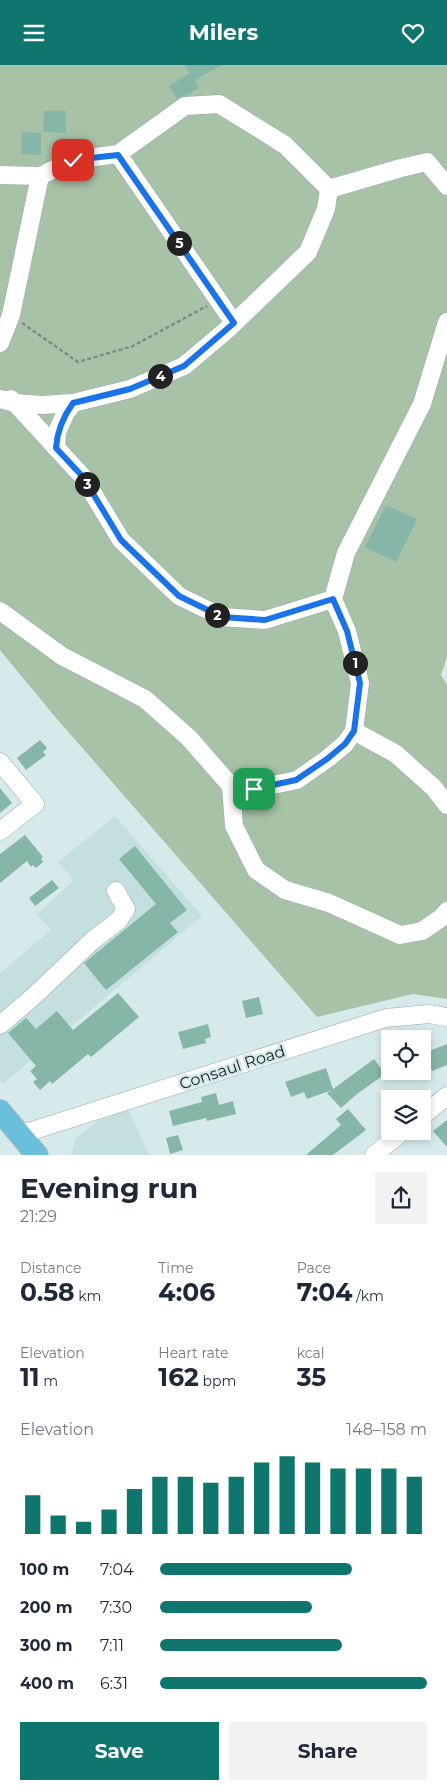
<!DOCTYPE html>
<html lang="en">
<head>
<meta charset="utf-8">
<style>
  :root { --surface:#fff; --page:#f2f2f3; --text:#1f2937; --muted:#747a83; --accent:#0f766e }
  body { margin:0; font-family:Montserrat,sans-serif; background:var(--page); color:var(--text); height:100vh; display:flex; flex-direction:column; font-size:19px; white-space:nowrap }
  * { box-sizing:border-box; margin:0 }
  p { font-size:16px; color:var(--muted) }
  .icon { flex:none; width:28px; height:28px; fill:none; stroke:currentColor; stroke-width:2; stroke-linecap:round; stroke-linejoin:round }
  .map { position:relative; height:1090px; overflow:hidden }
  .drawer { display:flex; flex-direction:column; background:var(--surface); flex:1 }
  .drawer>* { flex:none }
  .fabs { position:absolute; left:381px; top:965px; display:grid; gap:10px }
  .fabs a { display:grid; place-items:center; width:50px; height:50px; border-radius:0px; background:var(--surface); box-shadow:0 2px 8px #0003; font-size:25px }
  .pin { position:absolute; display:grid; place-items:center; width:42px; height:42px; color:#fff; margin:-21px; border-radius:10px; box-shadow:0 2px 8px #0006 }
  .km { position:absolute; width:25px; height:25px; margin:-12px; border-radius:50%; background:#222; color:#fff; font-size:14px; line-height:25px; text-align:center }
  .round { display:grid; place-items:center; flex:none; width:52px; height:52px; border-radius:0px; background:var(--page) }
  .summary { display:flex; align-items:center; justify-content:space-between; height:85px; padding:0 20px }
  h1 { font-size:28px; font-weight:700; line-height:38px }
  .stats { display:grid; grid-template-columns:repeat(3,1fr); gap:8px; height:85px; padding:5px 20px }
  .stats div { display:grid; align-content:center }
  .stats b { font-size:25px; font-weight:700 }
  .stats small { font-size:14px; font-weight:400 }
  .stats p { font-size:14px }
  .chart { height:140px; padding:10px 20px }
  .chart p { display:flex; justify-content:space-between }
  .chart svg { width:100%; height:90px; margin-top:5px; stroke:var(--accent); stroke-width:6 }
  .cta { display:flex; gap:10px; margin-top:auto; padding:10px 20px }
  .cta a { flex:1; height:58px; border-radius:0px; background:var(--accent); color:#fff; font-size:20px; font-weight:700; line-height:58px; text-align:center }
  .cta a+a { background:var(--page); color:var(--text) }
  ul { padding:0 20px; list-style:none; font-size:16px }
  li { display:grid; grid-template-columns:80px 60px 1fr; align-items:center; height:38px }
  li i { height:12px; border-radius:6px; background:var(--accent) }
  header { display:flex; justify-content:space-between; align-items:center; height:65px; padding:0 20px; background:var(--accent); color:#fff; font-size:22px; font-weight:700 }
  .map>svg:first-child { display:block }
  .built { fill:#c3dfe0 }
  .green { fill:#a8c2a8 }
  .building { fill:#85b6a7 }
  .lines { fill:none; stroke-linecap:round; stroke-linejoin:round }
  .minor-casing { stroke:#98aaab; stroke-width:19 }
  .major-casing { stroke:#c3c5c5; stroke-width:24 }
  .path { stroke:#7e8b8c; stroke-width:2.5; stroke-dasharray:4 2.5; stroke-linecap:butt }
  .minor { stroke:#fff; stroke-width:18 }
  .major { stroke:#6ac0da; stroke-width:22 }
  .route-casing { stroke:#fff; stroke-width:10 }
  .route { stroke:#1a73e8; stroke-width:6 }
  .labels { text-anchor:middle; stroke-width:5; stroke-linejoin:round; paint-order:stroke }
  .street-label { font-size:16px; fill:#1a2121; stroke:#d7eaeb }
</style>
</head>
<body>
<header><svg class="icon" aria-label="menu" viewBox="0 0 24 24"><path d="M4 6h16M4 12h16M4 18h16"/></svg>Milers<svg class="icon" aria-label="heart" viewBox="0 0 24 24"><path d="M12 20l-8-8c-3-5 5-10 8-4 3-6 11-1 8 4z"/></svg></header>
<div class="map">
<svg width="447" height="1090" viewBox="0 0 447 1090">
  <rect width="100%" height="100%" fill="#d7eaeb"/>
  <!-- built -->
  <g class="built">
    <polygon points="115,751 202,851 3,1019 0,1016 0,908 51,865 37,849 74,815 58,797"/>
    <polygon points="128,1044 149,1090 71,1090 76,1073 98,1056"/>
  </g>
  <!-- green -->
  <polygon class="green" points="0,0 447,0 447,591 441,610 447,620 447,934 413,929 317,952 51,647 0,585"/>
  <!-- building -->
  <g class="building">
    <polygon points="185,0 221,0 194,16"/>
    <polygon points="190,8 199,23 187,30 177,34 169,21"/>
    <polygon points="44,46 66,46 66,68 43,67"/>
    <polygon points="22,67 41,68 41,90 21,89"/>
    <polygon points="386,440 417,454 396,497 365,482"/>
    <polygon points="40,675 47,683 43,687 46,690 26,705 17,693"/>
    <polygon points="0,723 12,738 0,748"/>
    <polygon points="25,770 43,792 41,794 43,797 36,803 33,800 31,802 27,796 0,818 0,789"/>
    <polygon points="135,781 187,845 170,858 178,867 106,925 84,898 156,839 119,794"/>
    <polygon points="52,815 59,823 35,841 29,833"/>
    <polygon points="118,928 139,952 91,992 88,989 52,1019 50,1016 40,1025 33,1017 37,1014 30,1006 36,1001 8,968 26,953 36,964 57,946 73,965"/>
    <polygon points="259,932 263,949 246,953 242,936"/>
    <polygon points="208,959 211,972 205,974 206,978 183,984 178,967"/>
    <polygon points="447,979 447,1000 432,1006 424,988"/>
    <polygon points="374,994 385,1009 357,1029 341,1043 327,1028 332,1025 307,1034 304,1027 291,1032 285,1017 326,1003 333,1024"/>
    <polygon points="216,1028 219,1040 233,1036 236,1049 207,1056 206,1053 173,1061 169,1046 202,1037 201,1032"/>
    <polygon points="348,1044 366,1065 333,1090 306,1090 341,1060 336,1054"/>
    <polygon points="447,1055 447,1082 433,1066"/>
    <polygon points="178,1070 183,1085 170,1089 166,1073"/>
  </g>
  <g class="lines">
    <!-- minor casing -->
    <g class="minor-casing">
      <g id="minor">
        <polyline points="118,89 234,258"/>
        <polyline points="0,110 40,111 73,95 118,89 185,41 219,39 285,80 329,124 326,144 308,187 229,263 184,301 130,324 73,338 65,349 57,367 56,383"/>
        <polyline points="329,124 401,103 427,97 447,121"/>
        <polyline points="0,278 11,250 40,111"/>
        <polyline points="0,334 15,338 83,412 121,475 179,531 222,552 265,555 333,534 346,488 422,339 447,257"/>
        <polyline points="11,334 15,338 42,340 73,338"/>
        <polyline points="0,546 62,591 145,634 189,673 231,721 254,724 297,715 327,694 345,679 354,666 360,618 347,566 333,534"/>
        <polyline points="354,666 396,689 434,723 447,740"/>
        <polyline points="0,697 35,739 0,766"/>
        <polyline points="231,721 234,761 256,805 285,825 329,838 400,870 422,866 441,853 447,846"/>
        <polyline points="0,960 34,931 93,875 119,855 126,844 116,826"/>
        <polyline points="422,1051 447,1031"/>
        <polyline points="19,1070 386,953 429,949 447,952"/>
        <polyline points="374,1090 403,1066"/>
      </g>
    </g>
    <!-- major casing -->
    <g class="major-casing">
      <polyline id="major" points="0,1046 37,1090"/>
    </g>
    <!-- path -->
    <polyline class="path" points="22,258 78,297 133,281 207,241"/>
    <!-- minor -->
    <use href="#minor" class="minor"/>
    <!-- major -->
    <use href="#major" class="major"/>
  </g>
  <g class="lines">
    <!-- route casing -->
    <g class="route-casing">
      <path id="route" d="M73 95 118 90 234 258 184 301 130 324 73 338C63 352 57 365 56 383L83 412 121 475 179 531 222 552 265 555 333 534 347 566 360 618 354 666 345 679 327 694 296 715 254 724"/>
    </g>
    <!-- route -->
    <use href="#route" class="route"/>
  </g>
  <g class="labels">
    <!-- street labels -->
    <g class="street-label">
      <text transform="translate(232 1002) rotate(-18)" y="6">Consaul Road</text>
    </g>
  </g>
</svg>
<div class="fabs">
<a><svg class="icon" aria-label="locate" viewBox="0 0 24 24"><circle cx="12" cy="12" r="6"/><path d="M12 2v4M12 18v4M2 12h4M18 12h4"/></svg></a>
<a><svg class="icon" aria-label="layers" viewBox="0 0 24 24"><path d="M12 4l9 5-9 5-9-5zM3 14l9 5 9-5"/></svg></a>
</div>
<div class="pin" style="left:254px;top:724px;background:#1e9e55"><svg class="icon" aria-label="arrive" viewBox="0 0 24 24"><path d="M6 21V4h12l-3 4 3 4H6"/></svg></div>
<div class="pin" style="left:73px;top:95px;background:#d93025"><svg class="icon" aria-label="check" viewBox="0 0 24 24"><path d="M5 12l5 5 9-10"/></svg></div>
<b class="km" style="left:355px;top:598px">1</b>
<b class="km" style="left:217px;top:550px">2</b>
<b class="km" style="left:87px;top:419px">3</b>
<b class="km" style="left:160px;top:311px">4</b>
<b class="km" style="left:179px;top:178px">5</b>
</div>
<section class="drawer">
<div class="summary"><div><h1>Evening run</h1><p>21:29</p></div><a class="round"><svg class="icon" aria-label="share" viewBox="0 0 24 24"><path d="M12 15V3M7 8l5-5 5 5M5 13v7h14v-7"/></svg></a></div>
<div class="stats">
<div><p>Distance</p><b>0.58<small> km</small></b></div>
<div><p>Time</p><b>4:06</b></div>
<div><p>Pace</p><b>7:04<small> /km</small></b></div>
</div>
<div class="stats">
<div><p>Elevation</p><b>11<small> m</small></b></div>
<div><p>Heart rate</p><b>162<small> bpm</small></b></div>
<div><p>kcal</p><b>35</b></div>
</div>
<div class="chart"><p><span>Elevation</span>148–158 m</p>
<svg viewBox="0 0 160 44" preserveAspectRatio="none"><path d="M5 44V25M15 44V35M25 44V38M35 44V32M45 44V22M55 44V16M65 44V16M75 44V19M85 44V16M95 44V9M105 44V6M115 44V9M125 44V12M135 44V12M145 44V12M155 44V16"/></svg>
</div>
<ul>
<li><b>100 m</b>7:04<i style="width:72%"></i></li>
<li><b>200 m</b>7:30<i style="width:57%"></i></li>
<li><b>300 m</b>7:11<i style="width:68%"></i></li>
<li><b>400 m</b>6:31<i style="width:100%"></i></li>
</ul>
<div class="cta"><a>Save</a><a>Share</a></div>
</section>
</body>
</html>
